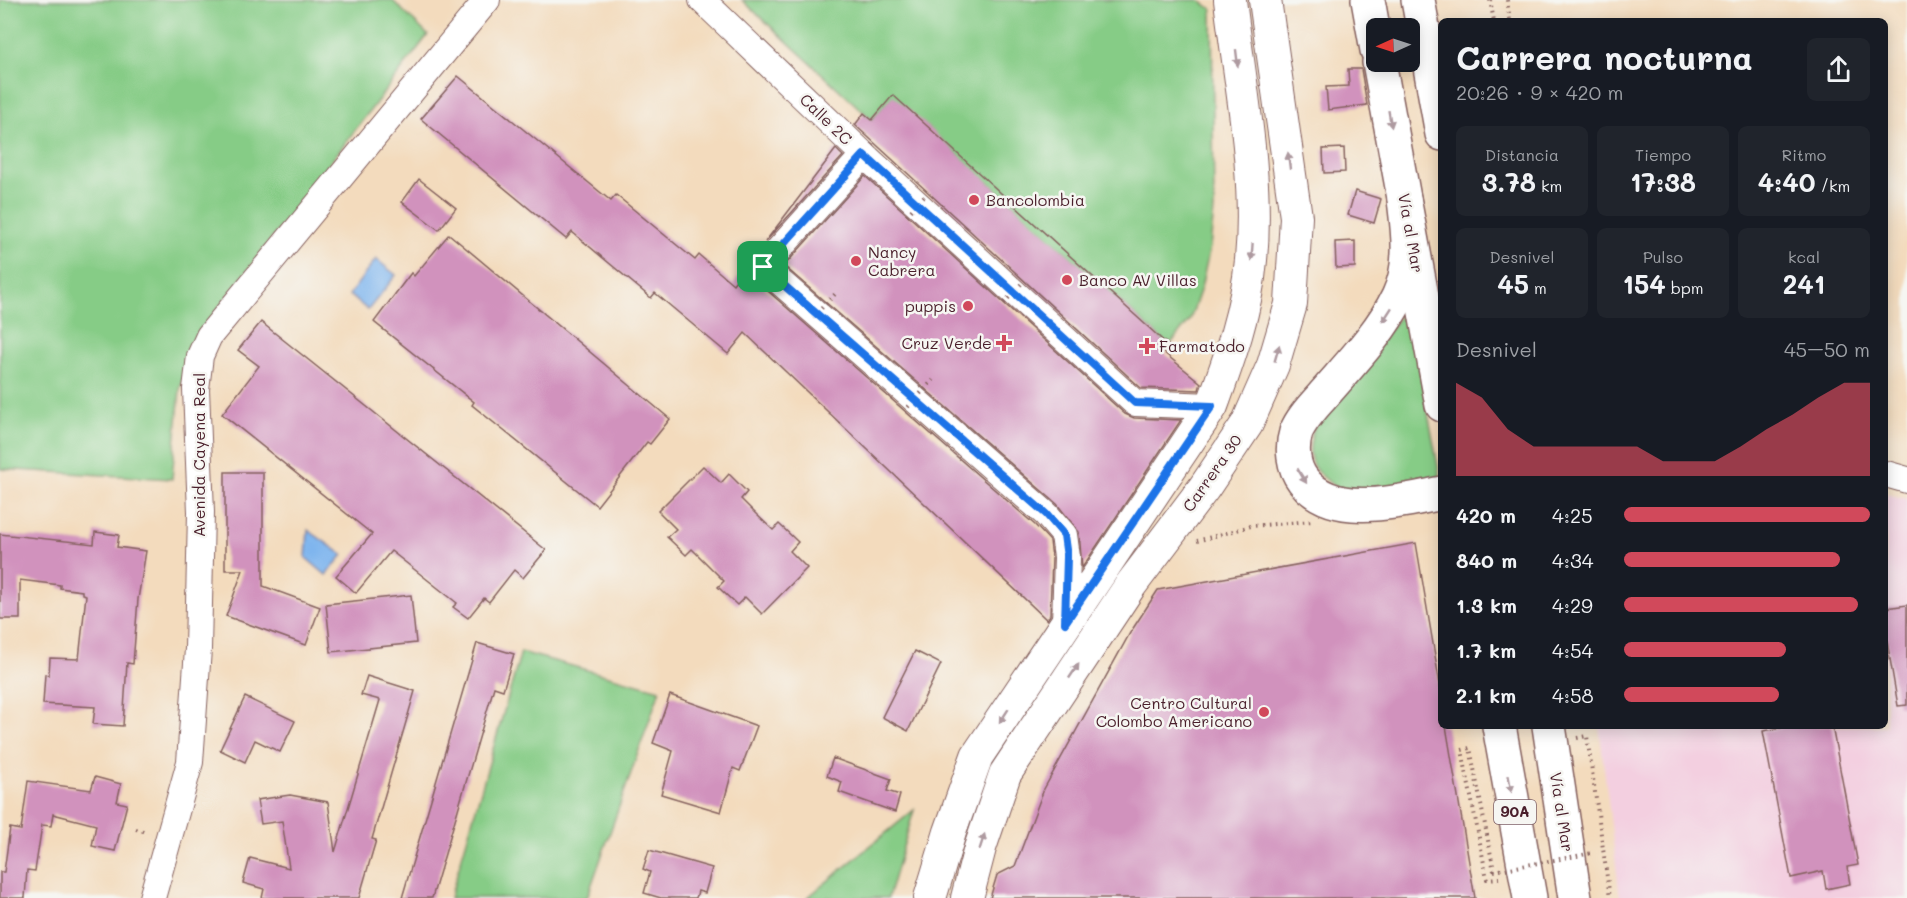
<!DOCTYPE html>
<html lang="es">
<head>
<meta charset="utf-8">
<style>
  :root { --surface:#171b24; --page:#20242c; --text:#f1f3f6; --muted:#9ea1a6; --accent:#d1495b }
  body { margin:0; font-family:Mali,sans-serif; background:var(--page); color:var(--text); height:100vh; display:flex; flex-direction:column; font-size:22px; white-space:nowrap }
  * { box-sizing:border-box; margin:0 }
  p { font-size:20px; color:var(--muted) }
  .icon { flex:none; width:33px; height:33px; fill:none; stroke:currentColor; stroke-width:2; stroke-linecap:round; stroke-linejoin:round }
  .map { position:relative; flex:1; overflow:hidden }
  .drawer { position:absolute; left:1438px; top:18px; width:450px; height:711px; display:flex; flex-direction:column; background:var(--surface); border-radius:9px; box-shadow:0 3px 15px #0003 }
  .drawer>* { flex:none }
  .needle { width:39px; rotate:267deg }
  .tools { position:absolute; left:1366px; top:18px; display:grid; gap:12px }
  .tools a { display:grid; place-items:center; width:54px; height:54px; border-radius:9px; background:var(--surface); box-shadow:0 3px 15px #0003; font-size:30px }
  .pin { position:absolute; display:grid; place-items:center; width:51px; height:51px; color:#fff; margin:-26px; border-radius:12px; box-shadow:0 3px 9px #0006 }
  .round { display:grid; place-items:center; flex:none; width:63px; height:63px; border-radius:9px; background:var(--page) }
  .overview { display:flex; align-items:center; justify-content:space-between; height:102px; padding:0 18px }
  h1 { font-size:33px; font-weight:700; line-height:45px }
  .figures { display:grid; grid-template-columns:repeat(3,1fr); gap:9px; height:102px; padding:6px 18px }
  .figures div { display:grid; align-content:center; border-radius:9px; background:var(--page); text-align:center }
  .figures b { font-size:26px; font-weight:700 }
  .figures small { font-size:16px; font-weight:400 }
  .figures p { font-size:16px }
  .chart { height:168px; padding:12px 18px }
  .chart p { display:flex; justify-content:space-between }
  .chart svg { width:100%; height:108px; margin-top:6px; fill:var(--accent); opacity:.7 }
  ul { padding:0 18px; list-style:none; font-size:20px }
  li { display:grid; grid-template-columns:96px 72px 1fr; align-items:center; height:45px }
  li i { height:15px; border-radius:8px; background:var(--accent) }
  .map>svg:first-child { display:block }
  .built { fill:#f3cfe0 }
  .green { fill:#86cc86; stroke:#687658; stroke-width:1.5 }
  .water { fill:#7fb5ee; stroke:#646a8c; stroke-width:1.5 }
  .building { fill:#d192bd }
  .lines { fill:none; stroke-linecap:round; stroke-linejoin:round }
  .minor-casing { stroke:#85615e; stroke-width:28 }
  .major-casing { stroke:#85615e; stroke-width:34 }
  .highway-casing { stroke:#85615e; stroke-width:36 }
  .path { stroke:#85615e; stroke-width:4; stroke-dasharray:1.5 4.5; stroke-linecap:butt }
  .minor { stroke:#fff; stroke-width:26 }
  .major { stroke:#fff; stroke-width:32 }
  .highway { stroke:#fff; stroke-width:33 }
  .path-bridge { stroke:#85615e; stroke-width:4; stroke-dasharray:1.5 4.5; stroke-linecap:butt }
  .oneway { fill:#ae9aa0 }
  .route-casing { stroke:#fff; stroke-width:12 }
  .route { stroke:#1a73e8; stroke-width:8 }
  .poi-dot { fill:#d1495b; stroke:#f6f6f2; stroke-width:2 }
  .labels { text-anchor:middle; stroke-width:5; stroke-linejoin:round; paint-order:stroke }
  .shield { fill:#f6f6f2; stroke:#7e6067; stroke-width:1.5 }
  .shield-label { font-size:15px; font-weight:bold; fill:#4a1f2b }
  .street-label { font-size:16px; fill:#4a1f2b; stroke:#f6f6f2 }
  .poi-label { font-size:16px; fill:#4a1f2b; stroke:#f6f6f2; text-anchor:start }
</style>
</head>
<body>
<div class="map">
<svg width="1907" height="898" viewBox="0 0 1907 898">
  <rect width="100%" height="100%" fill="#f6f6f2"/>
  <filter id="ink" filterUnits="userSpaceOnUse"><feTurbulence type="fractalNoise" baseFrequency=".0167" numOctaves="2"/><feDisplacementMap in="SourceGraphic" scale="12" xChannelSelector="R" yChannelSelector="G"/><feConvolveMatrix kernelMatrix="1 2 1 2 8 2 1 2 1" color-interpolation-filters="sRGB"/></filter>
  <filter id="wash" filterUnits="userSpaceOnUse"><feTurbulence type="fractalNoise" baseFrequency=".008" numOctaves="4" result="noise"/><feDisplacementMap in="SourceGraphic" scale="24" xChannelSelector="R" yChannelSelector="G"/><feGaussianBlur stdDeviation="1.35" result="paint"/><feColorMatrix in="noise" values="0 0 0 0 0 0 0 0 0 0 0 0 0 0 0 0 0 1.4 0 .05"/><feComposite in="paint" operator="in"/></filter>
  <g filter="url(#wash)">
    <rect width="100%" height="100%" fill="#f3dbbd"/>
    <!-- built -->
    <polygon class="built" points="1886,494 1907,499 1907,898 1620,898 1599,726 1886,726"/>
    <!-- green -->
    <g class="green">
      <polygon points="0,0 392,0 428,35 195,339 180,389 172,479 0,469"/>
      <polygon points="742,0 1199,0 1212,9 1214,210 1210,247 1201,288 1190,320 1169,346 893,96 872,120"/>
      <path d="M1408 306 1440 477C1416 481 1366 498 1344 492 1336 490 1327 480 1321 475 1305 463 1309 442 1315 425Z"/>
      <polygon points="521,652 660,690 587,898 450,898"/>
      <polygon points="914,810 888,898 807,898"/>
    </g>
    <!-- water -->
    <g class="water">
      <polygon points="376,259 396,275 368,310 349,295"/>
      <polygon points="308,530 343,555 326,575 306,558"/>
    </g>
    <g id="blocks">
      <!-- building -->
      <g class="building">
        <polygon points="1348,69 1361,69 1367,105 1328,110 1326,87 1349,86"/>
        <polygon points="458,76 611,201 616,195 695,260 699,255 733,284 748,264 753,278 1035,525 1050,541 1052,558 1050,615 1047,620 745,333 728,354 655,293 651,298 572,232 566,239 421,119"/>
        <polygon points="893,95 1169,346 1163,352 1201,383 1199,390 1141,388 855,125 864,113 872,120"/>
        <polygon points="1344,148 1345,172 1324,173 1323,149"/>
        <polygon points="836,149 843,156 765,242"/>
        <polygon points="865,176 1125,414 1134,418 1181,420 1082,568 1079,532 1057,504 784,266"/>
        <polygon points="419,179 456,208 439,230 402,202"/>
        <polygon points="1355,191 1381,199 1374,223 1348,215"/>
        <polygon points="449,234 670,419 650,444 647,442 597,506 472,405 474,402 374,322 411,273 414,276"/>
        <polygon points="1355,241 1355,267 1336,268 1335,242"/>
        <polygon points="261,322 546,550 523,578 514,570 489,602 484,598 468,618 453,607 457,603 391,551 356,593 336,576 372,534 222,414 259,366 238,350"/>
        <polygon points="703,466 721,483 729,474 747,492 741,499 757,515 773,530 779,524 798,542 790,551 807,568 762,614 745,597 737,605 718,587 724,581 692,549 686,555 667,537 676,529 658,511"/>
        <polygon points="225,472 263,472 263,586 320,607 306,645 226,616 243,570 225,570"/>
        <polygon points="95,532 119,535 117,547 146,551 138,599 133,664 127,663 123,726 93,724 95,707 43,704 45,674 49,675 50,658 79,659 86,595 82,594 82,591 60,588 60,585 20,580 20,619 0,619 0,534 94,544"/>
        <polygon points="1416,543 1442,697 1442,726 1446,726 1475,898 990,898 997,875 1015,866 1044,789 1130,633 1158,590"/>
        <polygon points="411,595 416,643 331,652 326,604"/>
        <polygon points="1907,605 1907,705 1898,706 1886,635 1886,608"/>
        <polygon points="477,643 514,654 503,690 494,687 432,898 402,898"/>
        <polygon points="915,651 941,664 908,731 882,717"/>
        <polygon points="367,676 415,691 372,839 376,840 359,898 262,898 264,889 243,883 250,858 289,868 282,821 261,824 257,800 290,795 328,802 335,852 380,700 361,695"/>
        <polygon points="670,695 757,726 740,771 733,768 721,812 661,794 673,751 653,743"/>
        <polygon points="245,697 295,721 280,752 255,740 245,762 220,750"/>
        <polygon points="1780,726 1832,726 1858,865 1847,867 1850,884 1826,889 1823,871 1791,878 1763,731 1781,728"/>
        <polygon points="833,758 891,779 887,791 900,795 895,812 839,792 842,782 827,776"/>
        <polygon points="95,777 121,784 117,802 127,804 115,851 92,846 96,825 53,814 51,826 42,825 35,871 27,870 25,898 0,898 0,872 4,872 10,828 21,830 28,781 91,790"/>
        <polygon points="649,850 712,868 705,893 698,891 696,898 661,898 644,893 650,872 643,869"/>
      </g>
    </g>
  </g>
  <g filter="url(#ink)">
    <use href="#blocks" fill-opacity="0" stroke="#85615e" stroke-width="1.5"/>
    <g class="lines">
      <!-- minor casing -->
      <g class="minor-casing">
        <g id="minor">
          <polyline points="702,0 864,155 1135,403 1212,406"/>
          <polyline points="864,155 763,267 1046,514 1064,535 1067,557 1065,623"/>
          <polyline points="1886,474 1907,480"/>
          <polyline points="152,898 190,762 198,649 201,512 196,389 200,356 209,336 487,0"/>
        </g>
      </g>
      <!-- major casing -->
      <g class="major-casing">
        <g id="major">
          <path d="M930 898 950 832 977 756 1212 406C1229 360 1247 309 1251 260 1259 174 1240 85 1230 0"/>
          <polyline points="967,898 980,848 1005,774 1130,586 1204,488 1247,424 1273,365 1291,304 1296,217 1265,0"/>
        </g>
      </g>
      <!-- highway casing -->
      <g class="highway-casing">
        <g id="highway">
          <polyline points="1368,0 1377,50"/>
          <polyline points="1418,0 1442,134"/>
          <polyline points="1379,62 1442,405"/>
          <path d="M1404 199C1408 233 1413 265 1398 297 1381 332 1351 363 1326 392 1316 404 1302 417 1296 432 1291 448 1293 467 1303 480 1333 520 1401 501 1442 493"/>
          <polyline points="1499,726 1530,898"/>
          <polyline points="1549,726 1575,898"/>
        </g>
      </g>
      <!-- path -->
      <g class="path">
        <polyline points="1490,0 1494,21"/>
        <polyline points="1507,0 1510,21"/>
        <polyline points="1197,541 1251,526 1313,521"/>
        <polyline points="1577,738 1587,736 1610,898"/>
        <polyline points="136,829 147,832"/>
        <polyline points="1494,871 1470,748 1462,750 1487,879 1499,878"/>
      </g>
      <!-- minor -->
      <use href="#minor" class="minor"/>
      <!-- major -->
      <use href="#major" class="major"/>
      <!-- highway -->
      <use href="#highway" class="highway"/>
      <!-- path-bridge -->
      <g class="path-bridge">
        <polyline points="907,215 926,194"/>
        <polyline points="1004,303 1022,283"/>
        <polyline points="813,317 837,292"/>
        <polyline points="908,407 933,380"/>
        <polyline points="1494,871 1593,853"/>
      </g>
    </g>
    <!-- one-way arrows -->
    <defs><path id="oneway-solid" d="M-6-.8H1V-3.2L6.5 0L1 3.2V.8H-6Z" transform="scale(1.5)"/></defs>
    <g class="oneway">
      <use href="#oneway-solid" transform="translate(1237 58) rotate(83)"/>
      <use href="#oneway-solid" transform="translate(1390 119) rotate(80)"/>
      <use href="#oneway-solid" transform="translate(1289 161) rotate(-97)"/>
      <use href="#oneway-solid" transform="translate(1252 252) rotate(94)"/>
      <use href="#oneway-solid" transform="translate(1387 315) rotate(123)"/>
      <use href="#oneway-solid" transform="translate(1277 353) rotate(-74)"/>
      <use href="#oneway-solid" transform="translate(1302 476) rotate(58)"/>
      <use href="#oneway-solid" transform="translate(1074 671) rotate(-56)"/>
      <use href="#oneway-solid" transform="translate(1004 716) rotate(123)"/>
      <use href="#oneway-solid" transform="translate(1510 784) rotate(80)"/>
      <use href="#oneway-solid" transform="translate(982 842) rotate(-72)"/>
    </g>
  </g>
  <g class="lines" filter="url(#ink)">
    <!-- route casing -->
    <g class="route-casing">
      <polygon id="route" points="864,155 1135,403 1212,406 1065,623 1067,557 1064,535 1046,514 763,267"/>
    </g>
    <!-- route -->
    <use href="#route" class="route"/>
  </g>
  <!-- markers -->
  <g class="poi-dot">
    <circle cx="974" cy="200" r="6"/>
    <circle cx="856" cy="261" r="6"/>
    <circle cx="1067" cy="280" r="6"/>
    <circle cx="968" cy="306" r="6"/>
    <path d="M1001 334h6v6h6v6h-6v6h-6v-6h-6v-6h6z"/>
    <path d="M1144 337h6v6h6v6h-6v6h-6v-6h-6v-6h6z"/>
    <circle cx="1264" cy="712" r="6"/>
  </g>
  <g class="labels">
    <!-- shield labels -->
    <rect class="shield" x="1494" y="800" width="42" height="24" rx="4.5"/>
    <g class="shield-label">
      <text x="1515" y="817">90A</text>
    </g>
    <!-- street labels -->
    <g class="street-label">
      <text transform="translate(826 119) rotate(44)" y="6">Calle 2C</text>
      <text transform="translate(1411 233) rotate(80)" y="6">Vía al Mar</text>
      <text transform="translate(199 455) rotate(-90)" y="6">Avenida Cayena Real</text>
      <text transform="translate(1212 473) rotate(-55)" y="6">Carrera 30</text>
      <text transform="translate(1562 812) rotate(81)" y="6">Vía al Mar</text>
    </g>
    <!-- poi labels -->
    <g class="poi-label">
      <text x="986" y="206">Bancolombia</text>
      <text x="868" y="258">Nancy<tspan x="868" dy="18">Cabrera</tspan></text>
      <text x="1079" y="286">Banco AV Villas</text>
      <text x="956" y="312" text-anchor="end">puppis</text>
      <text x="992" y="349" text-anchor="end">Cruz Verde</text>
      <text x="1159" y="352">Farmatodo</text>
      <text x="1252" y="709" text-anchor="end">Centro Cultural<tspan x="1252" dy="18">Colombo Americano</tspan></text>
    </g>
  </g>
</svg>
<div class="tools">
<a><svg class="needle" viewBox="-14 -14 28 28"><path d="M0-13l5 13h-10z" fill="#e53935"/><path d="M0 13l5-13h-10z" fill="#9ea1a6"/></svg></a>
</div>
<div class="pin" style="left:763px;top:267px;background:#1e9e55"><svg class="icon" aria-label="arrive" viewBox="0 0 24 24"><path d="M6 21V4h12l-3 4 3 4H6"/></svg></div>
<section class="drawer">
<div class="overview"><div><h1>Carrera nocturna</h1><p>20:26 · 9 × 420 m</p></div><a class="round"><svg class="icon" aria-label="share" viewBox="0 0 24 24"><path d="M12 15V3M7 8l5-5 5 5M5 13v7h14v-7"/></svg></a></div>
<div class="figures">
<div><p>Distancia</p><b>3.78<small> km</small></b></div>
<div><p>Tiempo</p><b>17:38</b></div>
<div><p>Ritmo</p><b>4:40<small> /km</small></b></div>
</div>
<div class="figures">
<div><p>Desnivel</p><b>45<small> m</small></b></div>
<div><p>Pulso</p><b>154<small> bpm</small></b></div>
<div><p>kcal</p><b>241</b></div>
</div>
<div class="chart"><p><span>Desnivel</span>45–50 m</p>
<svg viewBox="0 0 160 44" preserveAspectRatio="none"><path d="M0 44V6L10 12L20 25L30 32L40 32L50 32L60 32L70 32L80 38L90 38L100 38L110 32L120 25L130 19L140 12L150 6L160 6V44z"/></svg>
</div>
<ul>
<li><b>420 m</b>4:25<i style="width:100%"></i></li>
<li><b>840 m</b>4:34<i style="width:88%"></i></li>
<li><b>1.3 km</b>4:29<i style="width:95%"></i></li>
<li><b>1.7 km</b>4:54<i style="width:66%"></i></li>
<li><b>2.1 km</b>4:58<i style="width:63%"></i></li>
</ul>
</section>
</div>
</body>
</html>
